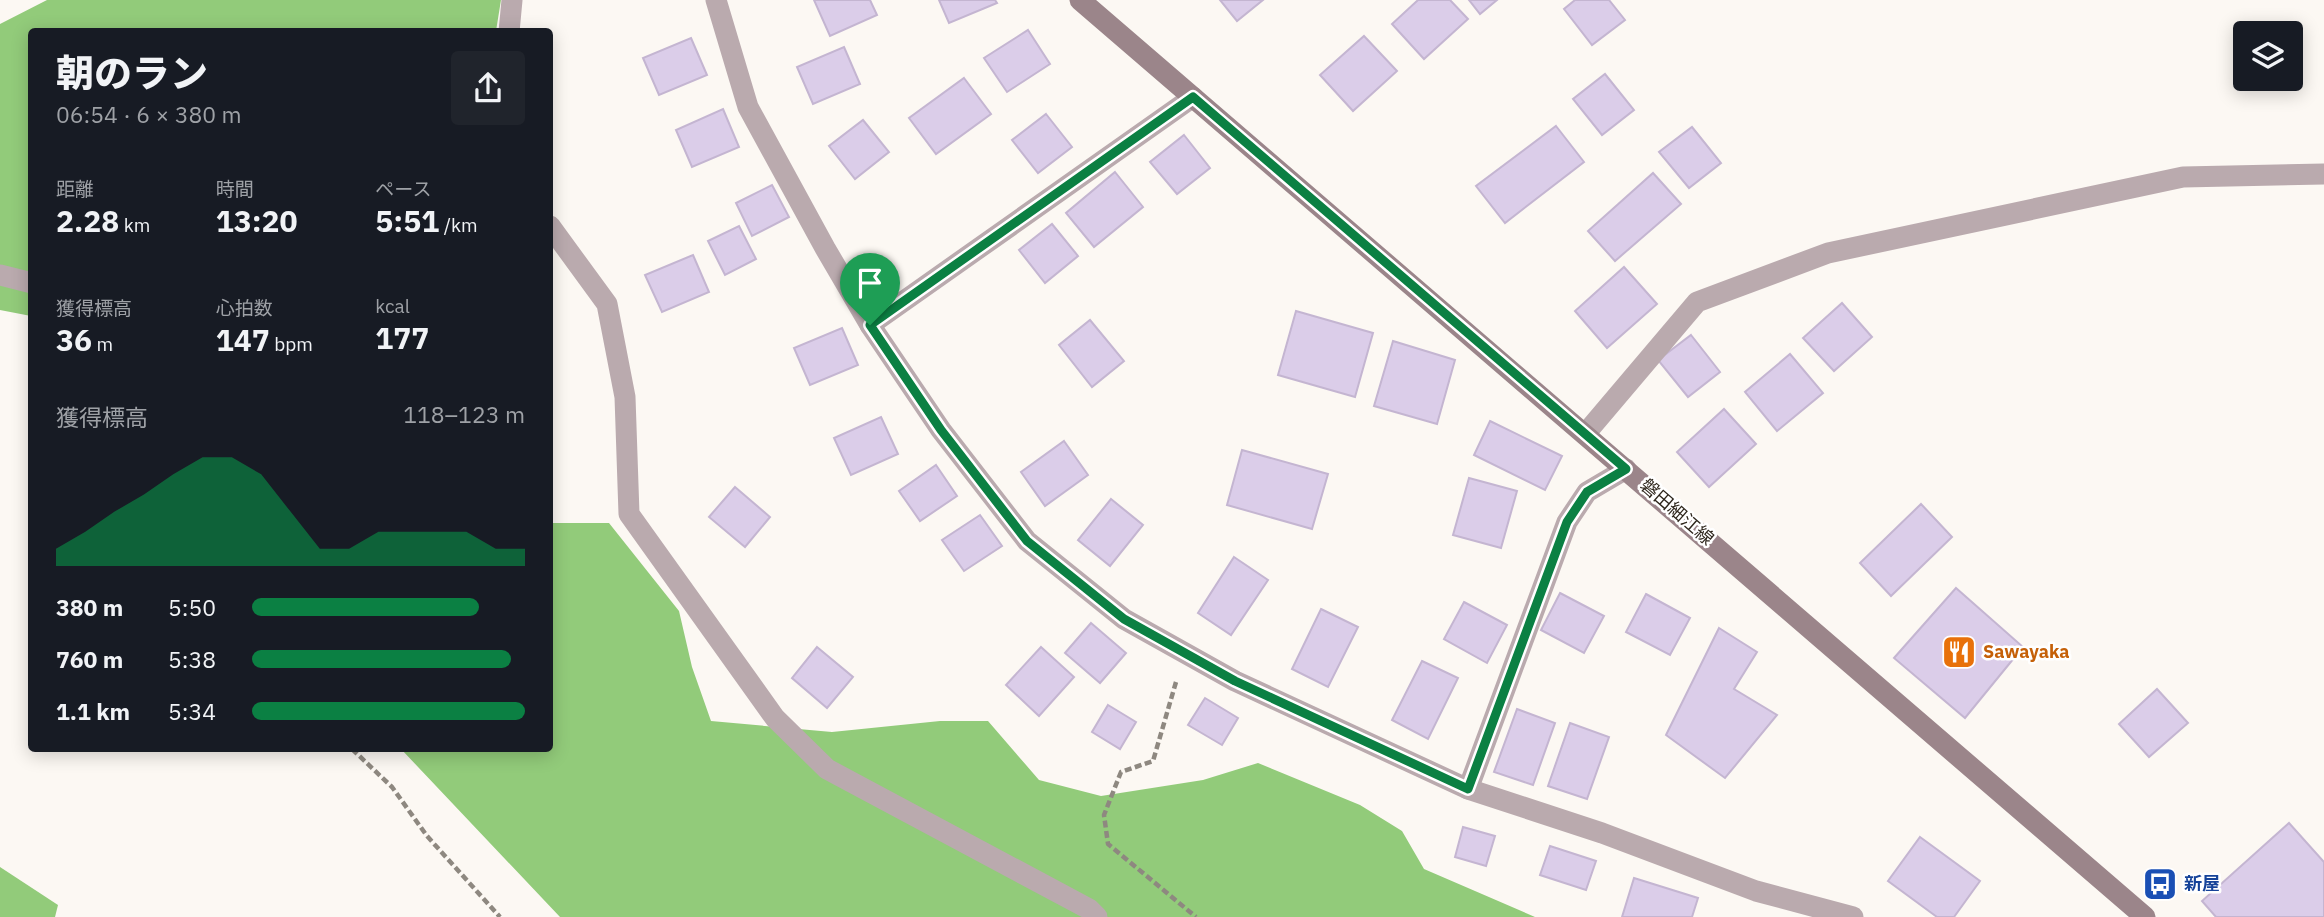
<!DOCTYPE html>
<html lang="ja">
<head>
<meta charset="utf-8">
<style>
  :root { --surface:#171b24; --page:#20242c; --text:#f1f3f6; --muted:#9ea1a6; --accent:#0b8043 }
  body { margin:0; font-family:"IBM Plex Sans","Noto Sans JP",sans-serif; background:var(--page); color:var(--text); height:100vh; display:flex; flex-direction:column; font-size:26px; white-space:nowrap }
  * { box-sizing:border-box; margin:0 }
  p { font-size:23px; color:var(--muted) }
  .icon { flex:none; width:38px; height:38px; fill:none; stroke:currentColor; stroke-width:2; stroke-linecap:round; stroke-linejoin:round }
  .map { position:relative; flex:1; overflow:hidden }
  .side { position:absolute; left:28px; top:28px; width:525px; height:724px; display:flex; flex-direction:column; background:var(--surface); border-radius:7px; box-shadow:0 4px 18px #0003 }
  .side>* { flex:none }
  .fabs { position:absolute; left:2233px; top:21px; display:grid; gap:14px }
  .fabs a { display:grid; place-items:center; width:70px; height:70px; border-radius:7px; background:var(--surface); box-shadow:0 4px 18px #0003; font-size:35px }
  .pin { position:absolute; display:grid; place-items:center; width:60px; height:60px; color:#fff; margin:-72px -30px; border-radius:50% 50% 50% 0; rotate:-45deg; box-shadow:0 0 7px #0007 }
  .pin .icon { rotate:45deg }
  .round { display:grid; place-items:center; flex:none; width:74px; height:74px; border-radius:7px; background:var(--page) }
  .head { display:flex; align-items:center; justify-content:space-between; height:119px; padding:0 28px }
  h1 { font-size:38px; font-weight:800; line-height:52px }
  .metrics { display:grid; grid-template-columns:repeat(3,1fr); gap:10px; height:119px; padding:7px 28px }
  .metrics div { display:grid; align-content:center }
  .metrics b { font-size:30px; font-weight:800 }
  .metrics small { font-size:19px; font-weight:400 }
  .metrics p { font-size:19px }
  .chart { height:196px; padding:14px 28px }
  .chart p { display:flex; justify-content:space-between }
  .chart svg { width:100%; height:126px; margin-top:7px; fill:var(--accent); opacity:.7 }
  ul { padding:0 28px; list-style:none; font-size:23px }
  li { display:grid; grid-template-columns:112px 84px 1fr; align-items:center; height:52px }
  li i { height:18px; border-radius:9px; background:var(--accent) }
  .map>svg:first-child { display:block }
  .forest { fill:#92cb7a }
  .building { fill:#dbcde9; stroke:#c4b5d1; stroke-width:2 }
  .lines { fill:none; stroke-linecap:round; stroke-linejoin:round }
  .path { stroke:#8e8880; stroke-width:4.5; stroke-dasharray:7 3.5; stroke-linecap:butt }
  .minor { stroke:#baaaae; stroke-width:21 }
  .secondary { stroke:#9b858a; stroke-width:21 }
  .route-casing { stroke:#fff; stroke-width:14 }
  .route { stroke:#0b8043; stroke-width:9 }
  .labels { text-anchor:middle; stroke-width:5; stroke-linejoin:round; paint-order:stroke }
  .street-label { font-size:18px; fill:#2d251b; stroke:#fff }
  .food-label { font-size:18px; font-weight:bold; fill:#c56008; stroke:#fff; text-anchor:start }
  .transit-label { font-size:18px; font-weight:bold; fill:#164399; stroke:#fff; text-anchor:start }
</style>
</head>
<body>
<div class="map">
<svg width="2324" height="917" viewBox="0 0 2324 917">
  <rect width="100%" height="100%" fill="#fcf8f3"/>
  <!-- forest -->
  <g class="forest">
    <polygon points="47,0 501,0 496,31 32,32 31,316 0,310 0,24"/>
    <polygon points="550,523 609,523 679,611 692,667 711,721 832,732 940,721 988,721 1039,780 1101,796 1203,780 1258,763 1360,805 1402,831 1424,869 1535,917 560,917 401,749 550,749"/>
    <polygon points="0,867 58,905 55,917 0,917"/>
  </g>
  <!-- building -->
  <g class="building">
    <polygon points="814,0 870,0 877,15 830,36"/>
    <polygon points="939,0 995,0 997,3 949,23"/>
    <polygon points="1220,0 1263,0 1237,21"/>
    <polygon points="1418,0 1450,0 1468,19 1424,59 1392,24"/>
    <polygon points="1469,0 1497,0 1480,14"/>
    <polygon points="1575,0 1609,0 1625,20 1592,45 1564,9"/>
    <polygon points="1028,30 1050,64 1007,92 984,58"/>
    <polygon points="1364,36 1397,71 1353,111 1320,75"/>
    <polygon points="691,38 707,75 659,95 643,58"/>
    <polygon points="844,47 860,84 813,104 797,67"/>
    <polygon points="1605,74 1634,110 1602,135 1573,99"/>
    <polygon points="964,78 991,114 936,154 909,118"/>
    <polygon points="723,109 739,147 692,167 676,130"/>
    <polygon points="1046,114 1072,147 1038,173 1012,140"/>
    <polygon points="863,120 889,152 855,179 829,146"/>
    <polygon points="1556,126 1584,162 1505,223 1476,186"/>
    <polygon points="1692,127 1721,163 1689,188 1659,152"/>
    <polygon points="1184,135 1210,168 1177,194 1150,162"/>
    <polygon points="1115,172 1143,207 1094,247 1066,213"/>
    <polygon points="1653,173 1681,204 1615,261 1588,231"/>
    <polygon points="772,185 789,217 752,236 736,203"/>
    <polygon points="1052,224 1078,256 1045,283 1019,250"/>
    <polygon points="739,226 756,259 725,275 708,241"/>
    <polygon points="693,255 709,292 662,312 645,275"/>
    <polygon points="1624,267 1657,304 1607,348 1575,311"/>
    <polygon points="1842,303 1872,337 1834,371 1803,338"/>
    <polygon points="1296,311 1373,333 1355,397 1278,375"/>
    <polygon points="1090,320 1124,361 1092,387 1059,345"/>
    <polygon points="842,328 858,365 810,385 794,348"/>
    <polygon points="1691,335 1720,372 1688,397 1658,360"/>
    <polygon points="1393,341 1455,360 1437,424 1374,406"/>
    <polygon points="1790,354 1823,393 1777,431 1745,392"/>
    <polygon points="1724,409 1756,444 1709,487 1677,452"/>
    <polygon points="881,417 898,454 851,475 834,438"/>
    <polygon points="1490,421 1562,456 1545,490 1474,455"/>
    <polygon points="1064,441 1088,475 1045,506 1021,472"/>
    <polygon points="1242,450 1328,474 1312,529 1227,505"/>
    <polygon points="936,465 957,496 920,521 899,491"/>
    <polygon points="1469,478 1517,491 1501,548 1453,535"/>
    <polygon points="735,487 770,517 745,547 709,517"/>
    <polygon points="1111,499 1143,525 1110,566 1078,540"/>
    <polygon points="1921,504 1952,537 1891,596 1860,563"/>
    <polygon points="980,515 1002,546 964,571 942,540"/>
    <polygon points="1234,557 1268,580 1231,635 1198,613"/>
    <polygon points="1956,588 2023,647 1965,718 1894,658"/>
    <polygon points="1560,593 1604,616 1584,653 1541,630"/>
    <polygon points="1646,594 1690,618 1670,655 1626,632"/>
    <polygon points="1464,602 1507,625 1487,663 1444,639"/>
    <polygon points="1321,609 1358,627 1328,687 1292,669"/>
    <polygon points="1091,623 1126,653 1100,683 1065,653"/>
    <polygon points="1719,628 1757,652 1734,689 1777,715 1725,778 1666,735"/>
    <polygon points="817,647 853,677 827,708 792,678"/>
    <polygon points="1041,647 1074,677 1039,716 1006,685"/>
    <polygon points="1422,661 1458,678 1428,739 1392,720"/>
    <polygon points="2157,689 2188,723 2149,757 2119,724"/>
    <polygon points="1205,698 1238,718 1222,745 1188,725"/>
    <polygon points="1108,705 1136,722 1120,749 1092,732"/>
    <polygon points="1517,709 1555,723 1533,785 1494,772"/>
    <polygon points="1570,723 1609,737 1587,799 1548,786"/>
    <polygon points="2289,823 2324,862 2324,917 2216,917 2202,901"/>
    <polygon points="1463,827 1495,836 1486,866 1455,857"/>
    <polygon points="1920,837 1980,881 1954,917 1937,917 1888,881"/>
    <polygon points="1550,846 1596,861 1586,890 1540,875"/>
    <polygon points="1634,878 1698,898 1692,917 1622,917"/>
  </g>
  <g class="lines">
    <!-- path -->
    <g class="path">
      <polyline points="1176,682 1153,761 1121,772 1104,815 1108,844 1196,917"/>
      <polyline points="352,749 392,787 427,836 500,917"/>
    </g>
    <!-- minor -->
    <g class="minor">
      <polyline points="716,0 748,107 825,248 870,325 941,430 1027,541 1124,619 1235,681 1468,789 1602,833 1756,891 1853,917"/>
      <polyline points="509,32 512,0"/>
      <polyline points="550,226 607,304 625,397 629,514 775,718 827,769 1089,909 1097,917"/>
      <polyline points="0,275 32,283"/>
      <polyline points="870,325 1193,97"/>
      <polyline points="1586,433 1697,302 1828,253 2183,177 2324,174"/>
      <polyline points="1468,789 1567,522 1587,492 1626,469"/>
    </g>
    <!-- secondary -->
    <polyline class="secondary" points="1080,0 2145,917"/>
  </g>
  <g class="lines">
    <!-- route casing -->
    <g class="route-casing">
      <polygon id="route" points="1193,97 1626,469 1587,492 1567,522 1468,789 1235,681 1124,619 1027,541 941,430 870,325"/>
    </g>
    <!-- route -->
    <use href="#route" class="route"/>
  </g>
  <!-- icons -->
  <defs>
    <g id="restaurant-square" transform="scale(1.75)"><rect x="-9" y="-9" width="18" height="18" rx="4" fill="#e8710a" stroke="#fff"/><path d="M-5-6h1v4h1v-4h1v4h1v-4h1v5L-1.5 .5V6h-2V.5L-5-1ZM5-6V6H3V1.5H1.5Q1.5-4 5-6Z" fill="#fff"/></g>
    <g id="bus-square" transform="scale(1.75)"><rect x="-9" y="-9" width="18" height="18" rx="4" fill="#1a4fb4" stroke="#fff"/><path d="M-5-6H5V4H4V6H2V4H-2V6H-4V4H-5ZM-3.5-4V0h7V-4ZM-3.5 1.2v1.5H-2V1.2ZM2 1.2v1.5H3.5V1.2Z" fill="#fff"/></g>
  </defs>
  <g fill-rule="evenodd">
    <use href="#restaurant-square" x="1959" y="652"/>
    <use href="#bus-square" x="2160" y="884"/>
  </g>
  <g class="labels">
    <!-- street labels -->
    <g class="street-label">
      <text transform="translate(1677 512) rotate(41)" y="6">磐田細江線</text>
    </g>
    <!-- food labels -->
    <g class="food-label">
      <text x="1983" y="658">Sawayaka</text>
    </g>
    <!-- transit labels -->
    <g class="transit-label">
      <text x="2184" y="890">新屋</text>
    </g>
  </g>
</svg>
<div class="fabs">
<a><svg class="icon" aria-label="layers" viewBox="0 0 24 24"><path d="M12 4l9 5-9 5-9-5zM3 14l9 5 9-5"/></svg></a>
</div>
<div class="pin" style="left:870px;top:325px;background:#1e9e55"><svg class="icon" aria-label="arrive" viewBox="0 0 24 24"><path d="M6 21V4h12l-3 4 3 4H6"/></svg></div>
<section class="side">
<div class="head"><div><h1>朝のラン</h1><p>06:54 · 6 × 380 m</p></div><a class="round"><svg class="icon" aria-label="share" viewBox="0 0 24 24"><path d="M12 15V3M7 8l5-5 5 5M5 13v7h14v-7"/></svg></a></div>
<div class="metrics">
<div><p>距離</p><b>2.28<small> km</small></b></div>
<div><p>時間</p><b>13:20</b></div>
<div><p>ペース</p><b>5:51<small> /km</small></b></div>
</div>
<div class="metrics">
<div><p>獲得標高</p><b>36<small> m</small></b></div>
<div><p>心拍数</p><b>147<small> bpm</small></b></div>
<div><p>kcal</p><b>177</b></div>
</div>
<div class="chart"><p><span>獲得標高</span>118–123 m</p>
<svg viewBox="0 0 160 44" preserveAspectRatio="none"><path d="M0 44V38L10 32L20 25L30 19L40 12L50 6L60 6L70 12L80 25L90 38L100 38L110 32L120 32L130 32L140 32L150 38L160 38V44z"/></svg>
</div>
<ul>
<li><b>380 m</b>5:50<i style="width:83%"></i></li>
<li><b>760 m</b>5:38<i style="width:95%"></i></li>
<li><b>1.1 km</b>5:34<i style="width:100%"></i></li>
</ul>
</section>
</div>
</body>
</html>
